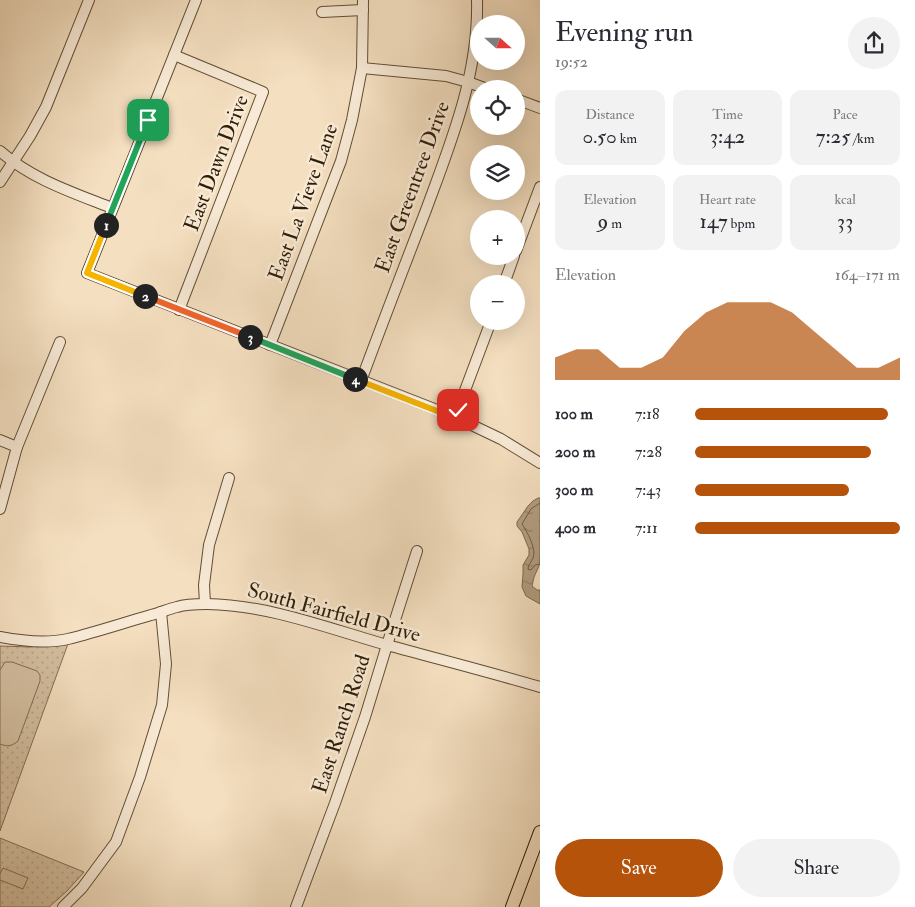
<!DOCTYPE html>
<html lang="en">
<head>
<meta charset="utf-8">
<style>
  :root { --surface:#fff; --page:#f2f2f3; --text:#2b2b33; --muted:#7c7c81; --accent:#b45309 }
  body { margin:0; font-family:"IM FELL Double Pica",serif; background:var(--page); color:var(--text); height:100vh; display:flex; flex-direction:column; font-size:19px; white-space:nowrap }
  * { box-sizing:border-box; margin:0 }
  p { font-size:16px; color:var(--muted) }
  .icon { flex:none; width:28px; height:28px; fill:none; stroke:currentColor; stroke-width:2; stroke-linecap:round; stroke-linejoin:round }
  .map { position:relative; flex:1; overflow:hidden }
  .details { display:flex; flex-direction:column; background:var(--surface); width:375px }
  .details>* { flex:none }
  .needle { width:32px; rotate:111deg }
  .buttons { position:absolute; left:470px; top:15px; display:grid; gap:10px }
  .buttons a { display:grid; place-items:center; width:55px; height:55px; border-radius:50%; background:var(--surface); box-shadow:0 5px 20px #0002; font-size:25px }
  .pin { position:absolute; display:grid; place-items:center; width:42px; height:42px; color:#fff; margin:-21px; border-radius:10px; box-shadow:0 2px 8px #0006 }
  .km { position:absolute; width:25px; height:25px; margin:-12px; border-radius:50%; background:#222; color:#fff; font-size:14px; line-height:25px; text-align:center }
  .round { display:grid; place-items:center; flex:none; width:52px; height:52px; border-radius:26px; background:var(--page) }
  .head { display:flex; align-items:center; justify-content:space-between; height:85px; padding:0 15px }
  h1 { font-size:28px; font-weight:600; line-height:38px }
  .metrics { display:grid; grid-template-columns:repeat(3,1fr); gap:8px; height:85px; padding:5px 15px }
  .metrics div { display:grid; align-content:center; border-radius:12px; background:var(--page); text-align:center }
  .metrics b { font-size:21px; font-weight:600 }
  .metrics small { font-size:14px; font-weight:400 }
  .metrics p { font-size:14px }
  .chart { height:140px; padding:10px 15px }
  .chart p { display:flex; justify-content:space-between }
  .chart svg { width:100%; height:90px; margin-top:5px; fill:var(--accent); opacity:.7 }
  .action { display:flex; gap:10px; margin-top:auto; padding:10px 15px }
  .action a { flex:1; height:58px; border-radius:30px; background:var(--accent); color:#fff; font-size:20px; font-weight:600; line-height:58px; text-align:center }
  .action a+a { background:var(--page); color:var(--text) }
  ul { padding:0 15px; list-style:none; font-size:16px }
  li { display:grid; grid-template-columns:80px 60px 1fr; align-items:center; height:38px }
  li i { height:12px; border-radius:6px; background:var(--accent) }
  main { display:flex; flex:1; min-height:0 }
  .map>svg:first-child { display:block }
  .park { fill:url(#park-dots); stroke:#816e52 }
  .pitch { fill:#d3bea0; stroke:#816e52 }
  .water { fill:url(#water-ripples); stroke:#7d6a4f }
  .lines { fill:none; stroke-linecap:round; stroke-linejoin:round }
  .shore { stroke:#705e42; stroke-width:1 }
  .minor-casing { stroke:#604e34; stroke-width:12 }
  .major-casing { stroke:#2f1e05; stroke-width:14 }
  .minor { stroke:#f8ead6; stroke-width:10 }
  .major { stroke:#f4dfc0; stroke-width:12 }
  .split-1-casing { stroke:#fff; stroke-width:10 }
  .split-2-casing { stroke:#fff; stroke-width:10 }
  .split-3-casing { stroke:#fff; stroke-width:10 }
  .split-4-casing { stroke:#fff; stroke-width:10 }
  .split-5-casing { stroke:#fff; stroke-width:10 }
  .split-1 { stroke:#22a559; stroke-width:6 }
  .split-2 { stroke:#f5b400; stroke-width:6 }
  .split-3 { stroke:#f0652b; stroke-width:6 }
  .split-4 { stroke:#22a559; stroke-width:6 }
  .split-5 { stroke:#f5b400; stroke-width:6 }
  .labels { text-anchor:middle; stroke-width:5; stroke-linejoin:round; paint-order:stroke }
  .street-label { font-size:21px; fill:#2f1e05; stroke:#f8ead6 }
</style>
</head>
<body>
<main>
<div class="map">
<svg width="540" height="907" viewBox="0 0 540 907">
  <defs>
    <pattern id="park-dots" width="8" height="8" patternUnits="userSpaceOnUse" patternTransform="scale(1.25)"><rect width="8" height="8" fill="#d3bea0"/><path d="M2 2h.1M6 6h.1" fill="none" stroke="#b5a388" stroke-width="1.8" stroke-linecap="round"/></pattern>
    <pattern id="water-ripples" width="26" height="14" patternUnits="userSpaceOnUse" patternTransform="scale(1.25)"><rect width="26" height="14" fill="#b19d80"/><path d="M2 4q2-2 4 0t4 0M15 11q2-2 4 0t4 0" fill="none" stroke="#907f67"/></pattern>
  </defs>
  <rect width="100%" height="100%" fill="#f4dfc0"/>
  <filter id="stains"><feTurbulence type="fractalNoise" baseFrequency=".004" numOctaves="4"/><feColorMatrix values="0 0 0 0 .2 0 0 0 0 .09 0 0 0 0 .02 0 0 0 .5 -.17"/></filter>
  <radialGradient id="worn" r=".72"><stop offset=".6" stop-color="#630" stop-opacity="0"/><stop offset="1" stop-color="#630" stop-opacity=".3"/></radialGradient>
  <!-- park -->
  <g class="park">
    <polygon points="69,641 0,831 0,646 31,647"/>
    <polygon points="0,838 84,872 67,891 49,907 0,907"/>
  </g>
  <!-- pitch -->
  <g class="pitch">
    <path d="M5 662H12L37 671 40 675V681L18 741C12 746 8 747 0 744V670Z"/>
    <polygon points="3,868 28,878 23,889 0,880 0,874"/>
  </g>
  <!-- water -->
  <polygon class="water" points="538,498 540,498 540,557 539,566 534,577 532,586 537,590 540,590 540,604 526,596 522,587 523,574 523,565 529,555 529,549 522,532 517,526 517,522 528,506 533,501"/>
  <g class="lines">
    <!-- shore -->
    <path class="shore" d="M540 503 531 509 522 524C527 531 537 550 533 558 531 563 528 564 528 569L531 570 535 565 540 564"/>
    <!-- minor casing -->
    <g class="minor-casing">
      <g id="minor">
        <polyline points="196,0 87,273 455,417 501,439 540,463"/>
        <polyline points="322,12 363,10"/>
        <polyline points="174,55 263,92 179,310"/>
        <polyline points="362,68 446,76 468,82 487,89"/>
        <polyline points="516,99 540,108"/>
        <path d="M0 151C31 179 74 193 112 208"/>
        <polyline points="0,182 30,136 46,107 89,0"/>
        <polyline points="516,251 540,187"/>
        <polyline points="504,284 514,256"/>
        <polyline points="270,345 341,161 352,120 362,68 363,0"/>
        <path d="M361 381C382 324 404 267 426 210 451 142 479 74 477 0"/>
        <polyline points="455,417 491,321"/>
        <polyline points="0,440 17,447"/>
        <polyline points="0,509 17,447 60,342"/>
        <polyline points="205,604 204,585 209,545 229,478"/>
        <path d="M0 637C21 641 46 644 68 639 96 632 123 623 151 615 160 613 168 609 177 607 186 604 197 604 207 604 269 605 327 628 387 645 438 659 489 672 540 687"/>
        <polyline points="63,907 82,888 116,842 140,777 162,705 166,664 161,612"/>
        <polyline points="296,907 335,803 365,717 387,645 417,551"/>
      </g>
    </g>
    <!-- major casing -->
    <g class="major-casing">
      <polyline id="major" points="512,907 540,832"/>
    </g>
    <!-- minor -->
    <use href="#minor" class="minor"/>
    <!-- major -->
    <use href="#major" class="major"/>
  </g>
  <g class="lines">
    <!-- split-1 casing -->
    <g class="split-1-casing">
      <polyline id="split-1" points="106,225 148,120"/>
    </g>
    <!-- split-2 casing -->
    <g class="split-2-casing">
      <polyline id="split-2" points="106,225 87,273 145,296"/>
    </g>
    <!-- split-3 casing -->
    <g class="split-3-casing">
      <polyline id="split-3" points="145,296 250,337"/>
    </g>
    <!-- split-4 casing -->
    <g class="split-4-casing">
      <polyline id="split-4" points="250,337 355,379"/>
    </g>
    <!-- split-5 casing -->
    <g class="split-5-casing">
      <polyline id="split-5" points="355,379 455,418 458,410"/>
    </g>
    <!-- split-1 -->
    <use href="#split-1" class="split-1"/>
    <!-- split-2 -->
    <use href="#split-2" class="split-2"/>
    <!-- split-3 -->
    <use href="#split-3" class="split-3"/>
    <!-- split-4 -->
    <use href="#split-4" class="split-4"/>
    <!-- split-5 -->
    <use href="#split-5" class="split-5"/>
  </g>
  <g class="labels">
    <!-- street labels -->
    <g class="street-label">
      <text transform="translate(216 163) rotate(-69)" y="7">East Dawn Drive</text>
      <text transform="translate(412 187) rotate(-70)" y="7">East Greentree Drive</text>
      <text transform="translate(303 202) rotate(-70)" y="7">East La Vieve Lane</text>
      <text transform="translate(334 612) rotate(15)" y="7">South Fairfield Drive</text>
      <text transform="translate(341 724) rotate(-72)" y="7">East Ranch Road</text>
    </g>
  </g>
  <rect width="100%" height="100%" filter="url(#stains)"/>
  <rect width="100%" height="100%" fill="url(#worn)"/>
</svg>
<div class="buttons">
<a><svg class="needle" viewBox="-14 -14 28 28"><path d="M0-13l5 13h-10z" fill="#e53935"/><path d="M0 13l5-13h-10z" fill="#7c7c81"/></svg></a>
<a><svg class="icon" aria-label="locate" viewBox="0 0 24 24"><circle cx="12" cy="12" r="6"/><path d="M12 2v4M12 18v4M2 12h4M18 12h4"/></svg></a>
<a><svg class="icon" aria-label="layers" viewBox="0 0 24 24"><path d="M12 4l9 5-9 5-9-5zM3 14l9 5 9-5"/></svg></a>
<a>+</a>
<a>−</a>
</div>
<div class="pin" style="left:148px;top:120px;background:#1e9e55"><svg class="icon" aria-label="arrive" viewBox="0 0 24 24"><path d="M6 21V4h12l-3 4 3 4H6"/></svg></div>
<div class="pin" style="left:458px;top:410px;background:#d93025"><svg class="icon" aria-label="check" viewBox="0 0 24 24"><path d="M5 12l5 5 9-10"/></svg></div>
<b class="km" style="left:106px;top:225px">1</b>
<b class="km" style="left:145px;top:296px">2</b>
<b class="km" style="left:250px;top:337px">3</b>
<b class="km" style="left:355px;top:379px">4</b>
</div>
<section class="details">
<div class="head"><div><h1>Evening run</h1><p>19:52</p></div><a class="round"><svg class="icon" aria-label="share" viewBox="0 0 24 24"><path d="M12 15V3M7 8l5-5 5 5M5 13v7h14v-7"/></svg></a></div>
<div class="metrics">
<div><p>Distance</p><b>0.50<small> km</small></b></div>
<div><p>Time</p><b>3:42</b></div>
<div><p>Pace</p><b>7:25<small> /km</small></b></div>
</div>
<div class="metrics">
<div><p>Elevation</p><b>9<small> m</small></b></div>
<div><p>Heart rate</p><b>147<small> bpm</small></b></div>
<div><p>kcal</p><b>33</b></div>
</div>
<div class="chart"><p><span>Elevation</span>164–171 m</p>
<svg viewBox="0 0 160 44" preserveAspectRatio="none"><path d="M0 44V33L10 29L20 29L30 38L40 38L50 33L60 20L70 11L80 6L90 6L100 6L110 11L120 20L130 29L140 38L150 38L160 33V44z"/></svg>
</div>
<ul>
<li><b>100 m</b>7:18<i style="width:94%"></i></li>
<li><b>200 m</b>7:28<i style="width:86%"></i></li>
<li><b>300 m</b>7:43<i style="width:75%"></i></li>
<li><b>400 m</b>7:11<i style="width:100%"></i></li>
</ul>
<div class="action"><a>Save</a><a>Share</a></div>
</section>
</main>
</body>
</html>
